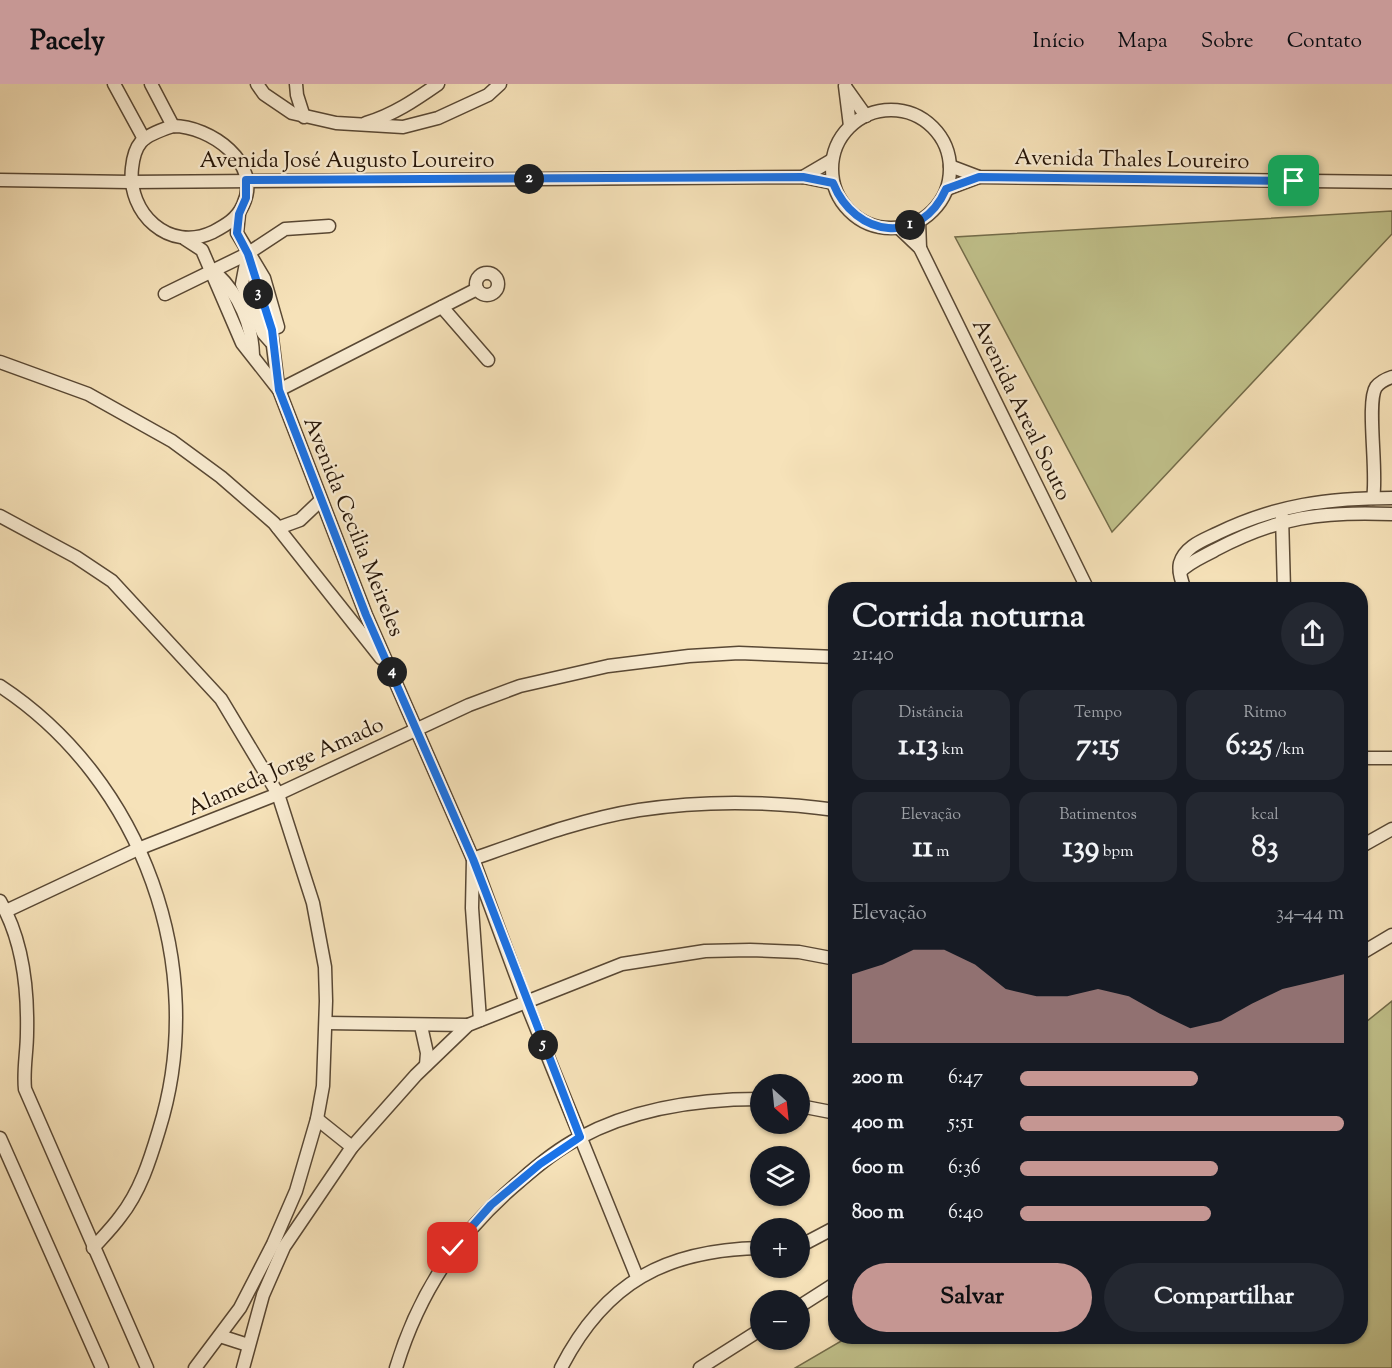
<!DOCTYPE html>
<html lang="pt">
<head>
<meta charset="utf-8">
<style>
  :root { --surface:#171b24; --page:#242831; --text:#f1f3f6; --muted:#9ea1a6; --accent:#c59692 }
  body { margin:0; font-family:"Sorts Mill Goudy",serif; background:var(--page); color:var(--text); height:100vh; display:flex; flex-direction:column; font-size:22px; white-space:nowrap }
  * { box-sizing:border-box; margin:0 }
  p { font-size:20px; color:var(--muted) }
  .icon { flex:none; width:33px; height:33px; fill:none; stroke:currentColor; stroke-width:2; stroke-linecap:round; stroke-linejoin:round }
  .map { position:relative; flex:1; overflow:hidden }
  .panel { position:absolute; left:828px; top:498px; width:540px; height:762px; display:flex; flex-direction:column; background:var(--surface); border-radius:24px; box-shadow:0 2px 4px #0004 }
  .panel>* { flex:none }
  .needle { width:39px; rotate:153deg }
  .fabs { position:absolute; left:750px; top:990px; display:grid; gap:12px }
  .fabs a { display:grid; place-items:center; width:60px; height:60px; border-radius:50%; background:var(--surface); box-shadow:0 2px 4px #0004; font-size:30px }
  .pin { position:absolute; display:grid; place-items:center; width:51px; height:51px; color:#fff; margin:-26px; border-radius:12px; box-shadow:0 3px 9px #0006 }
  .km { position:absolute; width:30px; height:30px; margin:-15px; border-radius:50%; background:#222; color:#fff; font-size:16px; line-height:30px; text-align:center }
  .round { display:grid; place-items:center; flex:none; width:63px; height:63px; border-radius:32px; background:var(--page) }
  .overview { display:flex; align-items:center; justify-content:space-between; height:102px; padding:0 24px }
  h1 { font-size:33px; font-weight:700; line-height:45px }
  .figures { display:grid; grid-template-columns:repeat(3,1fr); gap:9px; height:102px; padding:6px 24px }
  .figures div { display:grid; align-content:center; border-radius:15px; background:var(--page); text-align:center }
  .figures b { font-size:30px; font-weight:700 }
  .figures small { font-size:16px; font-weight:400 }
  .figures p { font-size:16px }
  .chart { height:168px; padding:12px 24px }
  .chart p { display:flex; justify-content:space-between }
  .chart svg { width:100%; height:108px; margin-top:6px; fill:var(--accent); opacity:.7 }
  .action { display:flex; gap:12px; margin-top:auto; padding:12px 24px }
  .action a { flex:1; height:69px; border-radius:36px; background:var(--accent); color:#111; font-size:24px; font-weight:700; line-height:69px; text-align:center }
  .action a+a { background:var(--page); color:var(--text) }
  ul { padding:0 24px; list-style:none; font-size:20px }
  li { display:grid; grid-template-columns:96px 72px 1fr; align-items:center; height:45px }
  li i { height:15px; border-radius:8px; background:var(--accent) }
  header { display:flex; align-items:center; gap:36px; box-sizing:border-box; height:84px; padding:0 30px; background:var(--accent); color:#111 }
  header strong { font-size:28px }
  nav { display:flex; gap:33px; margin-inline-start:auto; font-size:21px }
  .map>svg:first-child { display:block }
  .green { fill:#c1c28c; stroke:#736c4a; stroke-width:1.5 }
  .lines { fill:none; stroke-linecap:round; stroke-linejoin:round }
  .minor-casing { stroke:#594834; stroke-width:15 }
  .minor { stroke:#f9ecd2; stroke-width:12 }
  .route-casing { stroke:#fff; stroke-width:12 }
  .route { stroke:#1a73e8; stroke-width:8 }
  .labels { text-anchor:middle; stroke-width:4.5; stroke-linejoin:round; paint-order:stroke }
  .street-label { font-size:22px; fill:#251508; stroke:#f9ecd2 }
</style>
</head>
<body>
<header>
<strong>Pacely</strong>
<nav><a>Início</a><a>Mapa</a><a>Sobre</a><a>Contato</a></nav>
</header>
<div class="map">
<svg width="1392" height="1284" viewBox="0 0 1392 1284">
  <rect width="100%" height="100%" fill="#f6e2b9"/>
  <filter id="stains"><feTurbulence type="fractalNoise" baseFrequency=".00333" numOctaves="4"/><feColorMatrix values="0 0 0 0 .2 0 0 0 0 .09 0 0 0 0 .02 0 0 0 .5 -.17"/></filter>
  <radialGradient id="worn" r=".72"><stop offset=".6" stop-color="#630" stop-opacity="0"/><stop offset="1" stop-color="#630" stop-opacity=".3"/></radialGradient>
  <!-- green -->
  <g class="green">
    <polygon points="1392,127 1392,150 1112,448 955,153"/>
    <polygon points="1392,917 1392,1284 795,1284 848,1253 1360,1252 1361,942"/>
  </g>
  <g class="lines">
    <!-- minor casing -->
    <g class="minor-casing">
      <g id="minor">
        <polyline points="114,0 144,55"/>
        <polyline points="151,0 173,42"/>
        <polyline points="257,0 264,10 292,29 336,39 403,43 438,34 488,11 500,0"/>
        <polyline points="296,0 297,11 304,33"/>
        <polyline points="845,2 850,42"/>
        <polyline points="846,4 866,32"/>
        <circle cx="891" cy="85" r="59"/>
        <path d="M366 39C393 31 415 16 438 0"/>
        <path d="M173 42C210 42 263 79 243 121 237 135 226 141 213 148 169 169 127 129 132 84 133 74 135 65 141 58 148 50 164 45 173 42Z"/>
        <polyline points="950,82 979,93 1392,98"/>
        <polyline points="803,93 832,76"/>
        <polyline points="0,96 130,98 803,93 833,99"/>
        <polyline points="947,105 979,93"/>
        <polyline points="239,130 237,149 264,194 278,243"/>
        <polyline points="919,137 920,164"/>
        <polyline points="899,144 920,164 1088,506"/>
        <polyline points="185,155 202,166 242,259 279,306 366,531 473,775 525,916 637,1193"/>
        <polyline points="247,170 271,246 278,302"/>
        <polyline points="247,174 242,200 263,249 271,258"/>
        <circle cx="487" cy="200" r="11"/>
        <path d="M217 190C239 211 252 240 253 271"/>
        <polyline points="165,210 247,170 285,145 329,142"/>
        <polyline points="442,223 488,276"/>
        <polyline points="0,278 88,310 172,357 221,393 274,439 381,574"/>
        <polyline points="279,306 477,205"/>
        <path d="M1373 414C1378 390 1366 318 1376 303 1380 298 1386 295 1392 293"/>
        <polyline points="0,432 76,473 112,497 221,615 278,710 313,819 325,883 326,917 323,1002 317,1035 296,1107 273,1160 240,1224 195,1284"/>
        <polyline points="1282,432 1284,506"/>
        <polyline points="278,444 300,436 321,416"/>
        <path d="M1180 488C1189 478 1203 473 1215 466 1277 433 1322 427 1392 430"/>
        <path d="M1185 506C1182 498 1178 488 1180 479 1185 462 1204 456 1218 449 1276 421 1328 414 1392 414"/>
        <path d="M0 602C143 696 210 883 159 1046 150 1076 140 1108 120 1133 112 1144 102 1154 93 1164"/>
        <polyline points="1360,674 1392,674"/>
        <polyline points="1360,763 1392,745"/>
        <path d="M0 817C23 856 28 905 27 949 27 968 23 986 25 1005L147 1284"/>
        <polyline points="6,827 138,765 278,710 469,621 520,602 608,582 689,572 739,569 836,573"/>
        <polyline points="1360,870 1392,851"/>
        <path d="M480 936 472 824 473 775C527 756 582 735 639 726 705 716 770 717 836 726"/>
        <polyline points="326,939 468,941"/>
        <polyline points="421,942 427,969 426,981"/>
        <polyline points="800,1022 836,1029"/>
        <polyline points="317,1035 352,1063"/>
        <polyline points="0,1054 102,1284"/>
        <polyline points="800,1162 836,1143"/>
        <polyline points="800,1222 836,1199"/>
        <polyline points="220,1252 248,1261"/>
        <polyline points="243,1284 263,1211 284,1163 352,1063 416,991 468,941 622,880 705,867 750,866 799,868 836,875"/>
        <path d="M396 1284C419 1208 459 1148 520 1097 538 1081 558 1065 579 1054 634 1024 699 1015 760 1015"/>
        <path d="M561 1284C605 1198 666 1166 760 1164"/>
        <polyline points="700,1284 760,1246"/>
      </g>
    </g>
    <!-- minor -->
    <use href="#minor" class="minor"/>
  </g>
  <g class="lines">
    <!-- route casing -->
    <g class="route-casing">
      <path id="route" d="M453 1164 491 1121 540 1080 580 1053 473 775 366 531 279 306 272 246 248 170 237 149 239 130 246 114V96L803 93 833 99C855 154 921 162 946 105L979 93 1294 97"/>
    </g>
    <!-- route -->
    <use href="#route" class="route"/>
  </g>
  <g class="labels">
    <!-- street labels -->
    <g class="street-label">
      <text transform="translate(1132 74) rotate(1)" y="8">Avenida Thales Loureiro</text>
      <text x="347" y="83">Avenida José Augusto Loureiro</text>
      <text transform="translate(1023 325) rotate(64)" y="8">Avenida Areal Souto</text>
      <text transform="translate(355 442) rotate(68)" y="8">Avenida Cecilia Meireles</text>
      <text transform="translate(285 681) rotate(-24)" y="8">Alameda Jorge Amado</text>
    </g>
  </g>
  <rect width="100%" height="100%" filter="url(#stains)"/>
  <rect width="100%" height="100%" fill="url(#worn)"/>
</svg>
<div class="fabs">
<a><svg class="needle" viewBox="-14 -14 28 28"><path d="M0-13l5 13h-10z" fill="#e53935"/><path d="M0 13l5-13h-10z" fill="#9ea1a6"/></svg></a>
<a><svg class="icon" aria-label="layers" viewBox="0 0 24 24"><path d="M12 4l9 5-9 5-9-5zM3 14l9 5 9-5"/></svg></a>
<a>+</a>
<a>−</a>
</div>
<div class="pin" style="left:1294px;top:97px;background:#1e9e55"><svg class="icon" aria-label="arrive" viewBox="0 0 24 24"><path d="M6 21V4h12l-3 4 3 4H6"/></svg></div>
<div class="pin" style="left:453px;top:1164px;background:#d93025"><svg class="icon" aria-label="check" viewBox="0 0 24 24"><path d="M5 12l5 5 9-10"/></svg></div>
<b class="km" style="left:910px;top:141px">1</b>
<b class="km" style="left:529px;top:95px">2</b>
<b class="km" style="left:258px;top:210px">3</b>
<b class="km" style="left:392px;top:588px">4</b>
<b class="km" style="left:543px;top:961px">5</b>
<section class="panel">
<div class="overview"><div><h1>Corrida noturna</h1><p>21:40</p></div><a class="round"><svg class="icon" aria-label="share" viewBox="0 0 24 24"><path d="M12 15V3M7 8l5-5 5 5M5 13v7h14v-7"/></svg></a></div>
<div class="figures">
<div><p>Distância</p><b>1.13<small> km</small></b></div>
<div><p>Tempo</p><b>7:15</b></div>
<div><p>Ritmo</p><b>6:25<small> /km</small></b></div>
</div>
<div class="figures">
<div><p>Elevação</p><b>11<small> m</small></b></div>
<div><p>Batimentos</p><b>139<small> bpm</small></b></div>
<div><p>kcal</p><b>83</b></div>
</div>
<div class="chart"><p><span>Elevação</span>34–44 m</p>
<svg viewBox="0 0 160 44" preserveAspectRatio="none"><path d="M0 44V16L10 12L20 6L30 6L40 12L50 22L60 25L70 25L80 22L90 25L100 32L110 38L120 35L130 28L140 22L150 19L160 16V44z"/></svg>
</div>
<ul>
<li><b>200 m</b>6:47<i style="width:55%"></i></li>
<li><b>400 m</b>5:51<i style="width:100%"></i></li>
<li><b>600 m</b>6:36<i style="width:61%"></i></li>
<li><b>800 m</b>6:40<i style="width:59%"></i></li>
</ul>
<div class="action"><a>Salvar</a><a>Compartilhar</a></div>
</section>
</div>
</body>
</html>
